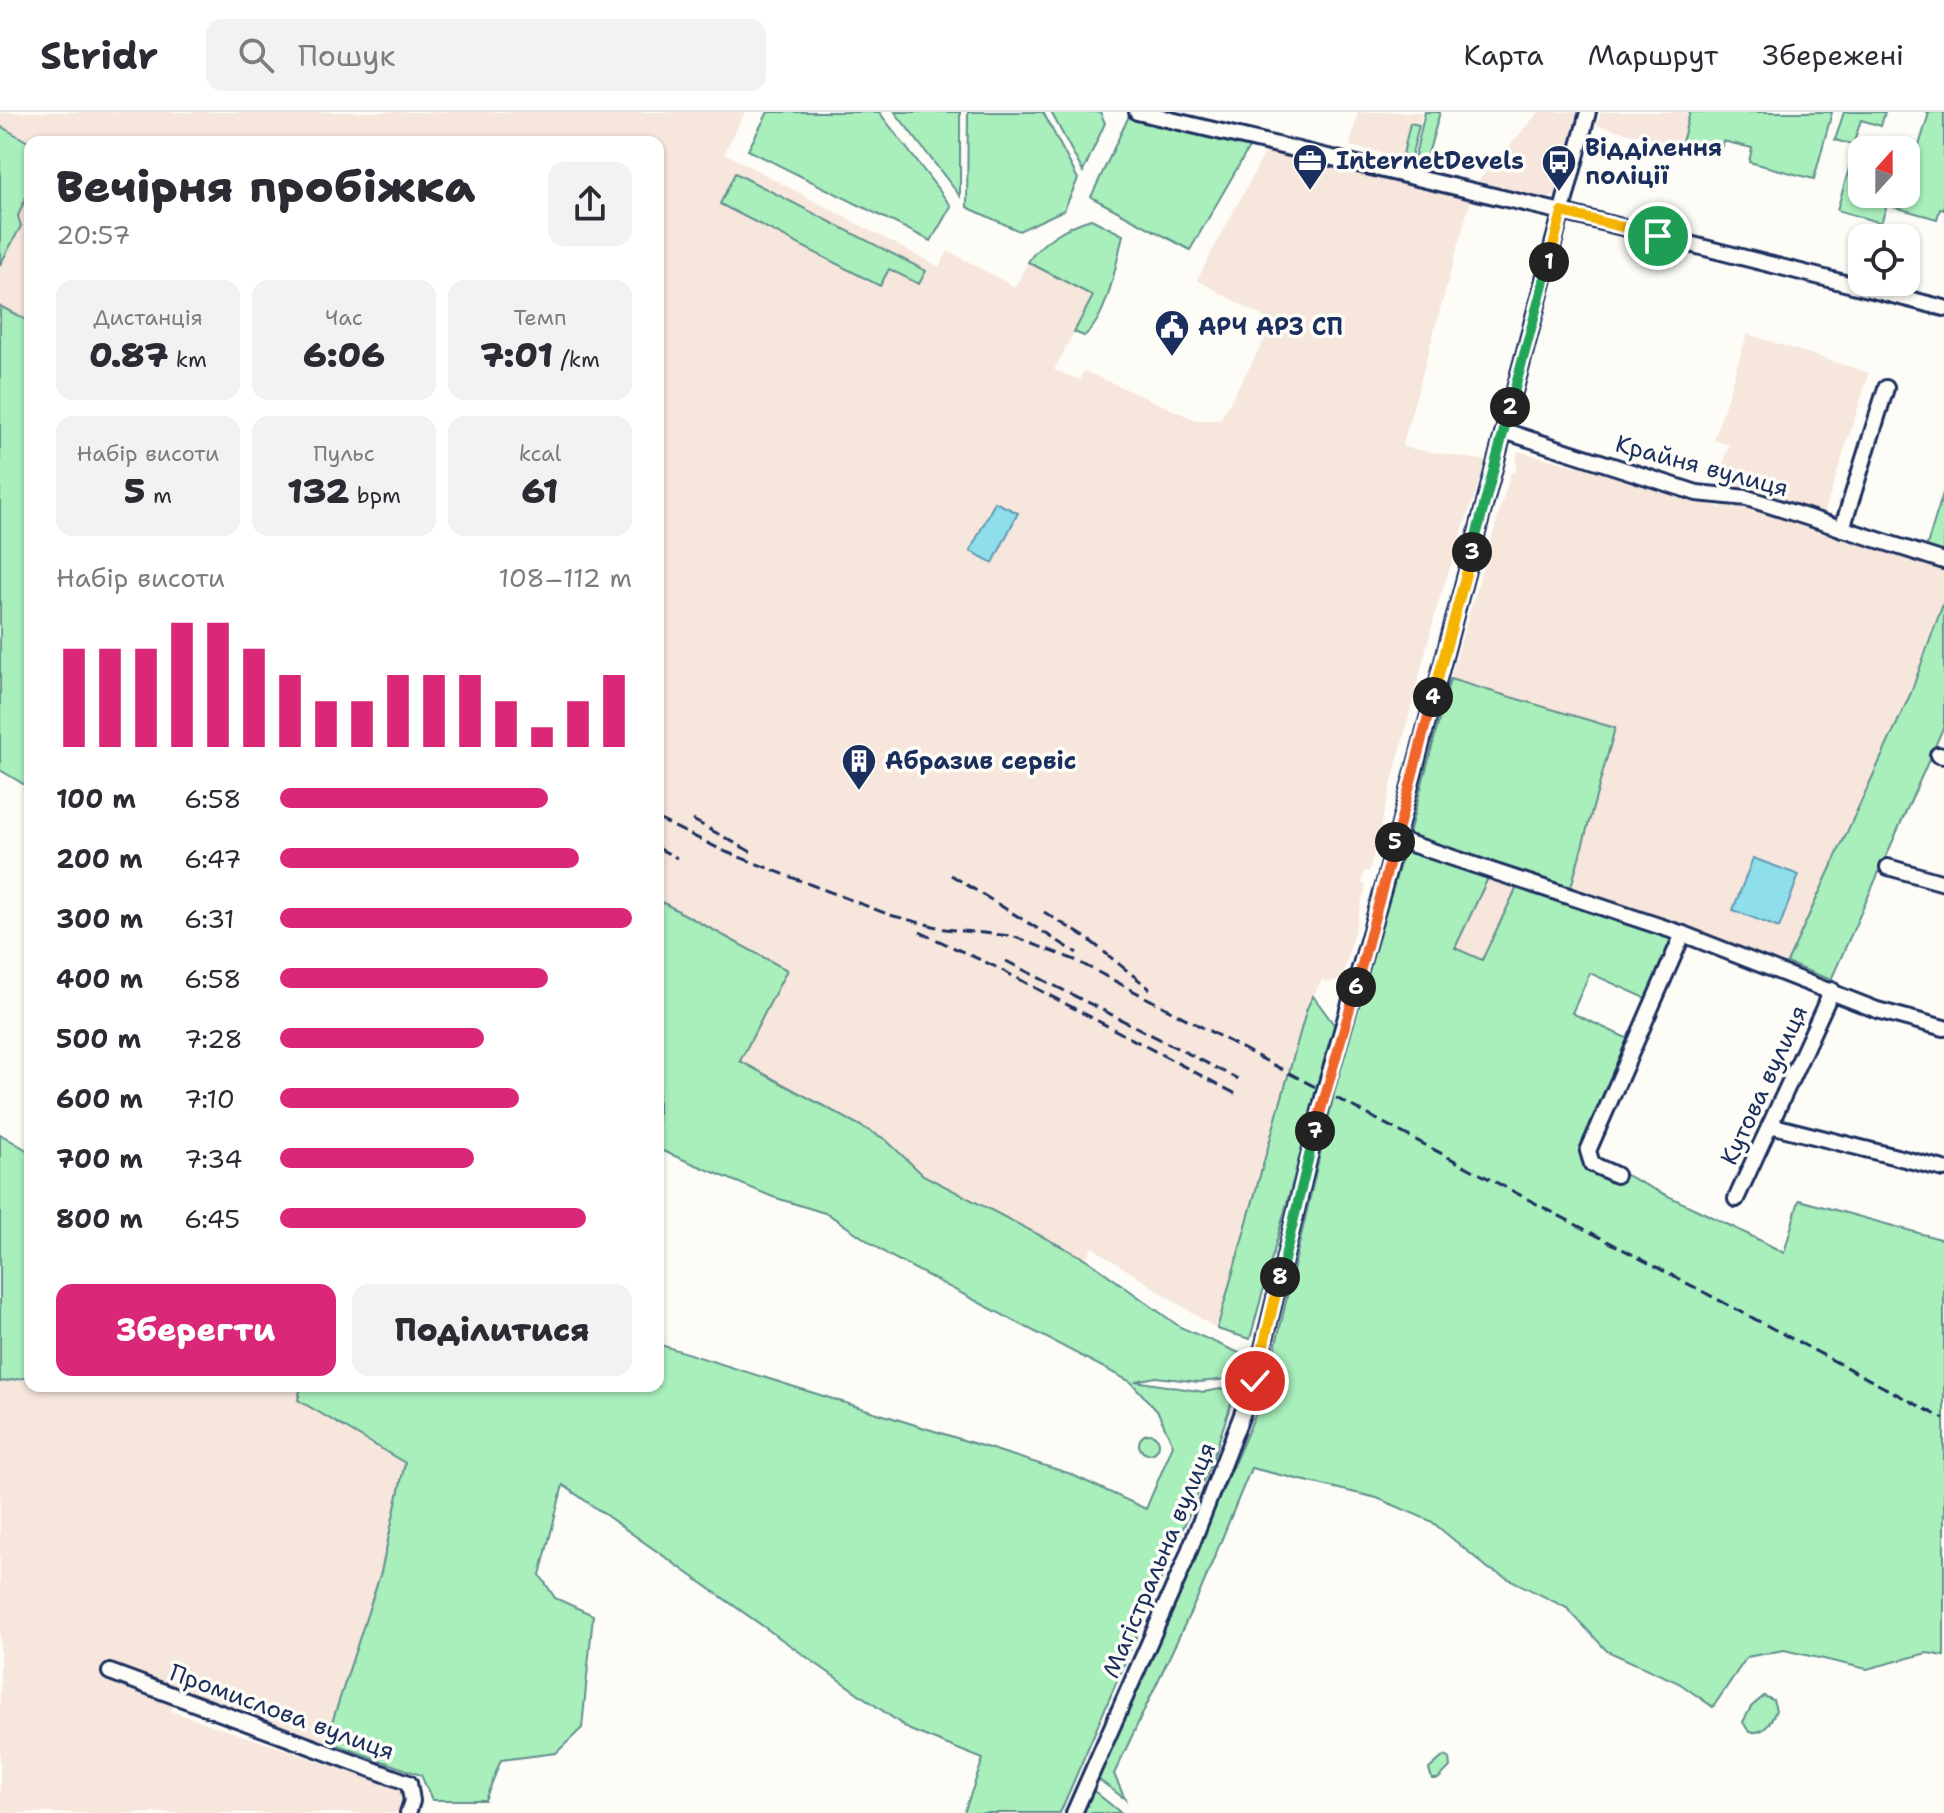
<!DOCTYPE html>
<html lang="uk">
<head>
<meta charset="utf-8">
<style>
  :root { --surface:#fff; --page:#f2f2f3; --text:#2b2b33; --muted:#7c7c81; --line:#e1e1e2; --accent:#db2777 }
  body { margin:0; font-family:"Shantell Sans",sans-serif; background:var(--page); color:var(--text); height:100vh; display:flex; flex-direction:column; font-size:30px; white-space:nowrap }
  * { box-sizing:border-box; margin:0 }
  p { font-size:26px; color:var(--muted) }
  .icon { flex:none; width:44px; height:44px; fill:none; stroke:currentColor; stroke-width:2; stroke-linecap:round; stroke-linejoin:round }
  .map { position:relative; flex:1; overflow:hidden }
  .drawer { position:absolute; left:24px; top:24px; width:640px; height:1256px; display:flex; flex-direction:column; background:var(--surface); border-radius:16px; box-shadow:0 2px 6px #0004 }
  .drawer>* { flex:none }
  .needle { width:52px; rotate:21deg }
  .controls { position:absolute; left:1848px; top:24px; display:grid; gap:16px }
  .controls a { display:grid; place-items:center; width:72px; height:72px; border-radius:16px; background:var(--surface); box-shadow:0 2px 6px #0004; font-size:40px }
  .pin { position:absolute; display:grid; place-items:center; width:68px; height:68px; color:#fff; margin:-34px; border:4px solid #fff; border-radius:50%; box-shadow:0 2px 8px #0007 }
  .km { position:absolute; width:40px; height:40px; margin:-20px; border-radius:50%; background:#222; color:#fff; font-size:22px; line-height:40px; text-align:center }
  .round { display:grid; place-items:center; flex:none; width:84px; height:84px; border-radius:16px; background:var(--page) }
  .headline { display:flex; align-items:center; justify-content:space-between; height:136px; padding:0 32px }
  h1 { font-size:44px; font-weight:800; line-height:60px }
  .stats { display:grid; grid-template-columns:repeat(3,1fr); gap:12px; height:136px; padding:8px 32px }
  .stats div { display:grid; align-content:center; border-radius:16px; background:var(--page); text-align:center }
  .stats b { font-size:34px; font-weight:800 }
  .stats small { font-size:22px; font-weight:400 }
  .stats p { font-size:22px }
  .chart { height:224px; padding:16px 32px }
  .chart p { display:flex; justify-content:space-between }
  .chart svg { width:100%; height:144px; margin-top:8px; stroke:var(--accent); stroke-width:6 }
  .action { display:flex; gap:16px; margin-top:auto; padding:16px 32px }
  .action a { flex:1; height:92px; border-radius:16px; background:var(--accent); color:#fff; font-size:32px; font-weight:800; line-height:92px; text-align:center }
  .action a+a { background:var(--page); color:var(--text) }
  ul { padding:0 32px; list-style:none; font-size:26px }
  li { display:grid; grid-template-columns:128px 96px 1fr; align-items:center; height:60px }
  li i { height:20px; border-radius:10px; background:var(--accent) }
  header { display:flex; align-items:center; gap:48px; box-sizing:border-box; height:112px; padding:0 40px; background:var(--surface); border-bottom:2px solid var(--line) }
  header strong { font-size:38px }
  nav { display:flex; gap:44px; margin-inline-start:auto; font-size:28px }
  .search { width:560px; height:72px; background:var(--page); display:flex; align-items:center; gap:20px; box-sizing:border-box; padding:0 28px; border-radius:16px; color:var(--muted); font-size:30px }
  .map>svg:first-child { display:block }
  .built { fill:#f6e6dc }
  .green { fill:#a8efbc; stroke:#628f8d; stroke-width:2 }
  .water { fill:#8edeeb; stroke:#6098b3; stroke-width:2 }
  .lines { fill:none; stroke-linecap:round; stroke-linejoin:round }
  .minor-casing { stroke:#1b2f5e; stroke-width:20 }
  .minor { stroke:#fdfcf7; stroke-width:14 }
  .rail { stroke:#1b2f5e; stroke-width:3; stroke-dasharray:12 6; stroke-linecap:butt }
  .split-1-casing { stroke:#fff; stroke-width:16 }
  .split-2-casing { stroke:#fff; stroke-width:16 }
  .split-3-casing { stroke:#fff; stroke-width:16 }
  .split-4-casing { stroke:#fff; stroke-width:16 }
  .split-5-casing { stroke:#fff; stroke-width:16 }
  .split-6-casing { stroke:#fff; stroke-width:16 }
  .split-7-casing { stroke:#fff; stroke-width:16 }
  .split-8-casing { stroke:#fff; stroke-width:16 }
  .split-9-casing { stroke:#fff; stroke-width:16 }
  .split-1 { stroke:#f5b400; stroke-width:10 }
  .split-2 { stroke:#22a559; stroke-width:10 }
  .split-3 { stroke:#22a559; stroke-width:10 }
  .split-4 { stroke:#f5b400; stroke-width:10 }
  .split-5 { stroke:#f0652b; stroke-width:10 }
  .split-6 { stroke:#f0652b; stroke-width:10 }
  .split-7 { stroke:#f0652b; stroke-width:10 }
  .split-8 { stroke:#22a559; stroke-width:10 }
  .split-9 { stroke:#f5b400; stroke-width:10 }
  .labels { text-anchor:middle; stroke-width:7; stroke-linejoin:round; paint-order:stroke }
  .poi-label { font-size:24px; font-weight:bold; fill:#1b2f5e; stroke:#fdfcf7; text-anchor:start }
  .street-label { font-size:24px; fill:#1b2f5e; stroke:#fdfcf7 }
</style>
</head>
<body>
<header>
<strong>Stridr</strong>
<div class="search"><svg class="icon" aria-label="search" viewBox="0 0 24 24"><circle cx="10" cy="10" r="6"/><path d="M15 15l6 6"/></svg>Пошук</div>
<nav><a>Карта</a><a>Маршрут</a><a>Збережені</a></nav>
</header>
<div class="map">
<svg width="1944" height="1701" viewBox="0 0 1944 1701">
  <rect width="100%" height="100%" fill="#fdfcf7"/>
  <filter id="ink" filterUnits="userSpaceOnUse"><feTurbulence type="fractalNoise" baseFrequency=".0125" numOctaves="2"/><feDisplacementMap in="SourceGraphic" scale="16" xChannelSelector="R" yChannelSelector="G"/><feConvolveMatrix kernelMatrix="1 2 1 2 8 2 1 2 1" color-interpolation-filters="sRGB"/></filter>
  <g filter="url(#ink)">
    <!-- built -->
    <g class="built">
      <polygon points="0,0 745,0 724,41 939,155 948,139 1015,175 1028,150 1093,185 1054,258 1080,268 1084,259 1196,308 1220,308 1274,211 1197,168 1266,39 1471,86 1402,335 1486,349 1438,491 1369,760 1364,759 1363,765 1361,772 1366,773 1342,867 1327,871 1322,867 1307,896 1217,1217 1092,1135 1086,1147 923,1063 885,1027 739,949 787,858 658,788 658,30 30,31 0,14"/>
      <polygon points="1358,0 1422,0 1419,13 1410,12 1403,46 1350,34"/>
      <polygon points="1539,0 1578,0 1557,83 1548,86 1478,69"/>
      <polygon points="1601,0 1690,0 1681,34 1597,13"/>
      <polygon points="30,75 30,652 0,634 0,153 21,114 18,104"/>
      <polygon points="1747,222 1869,261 1823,405 1717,370 1729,333 1714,328"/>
      <polygon points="1517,339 1652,373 1721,396 1724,388 1745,391 1944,455 1944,489 1910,583 1787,851 1571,775 1615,616 1450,567 1511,360 1516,360"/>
      <polygon points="1488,766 1517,775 1483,849 1455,836"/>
      <polygon points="30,1265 30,1274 301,1274 298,1288 405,1351 381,1460 326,1629 179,1578 171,1599 401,1677 406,1685 402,1701 0,1701 0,1270"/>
    </g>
    <!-- green -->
    <g class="green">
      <polygon points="768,0 879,0 951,94 931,129 748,38"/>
      <polygon points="895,0 960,0 960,84"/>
      <polygon points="968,0 1043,0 1078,67 1064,98 1019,119 967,95"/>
      <polygon points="1051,0 1100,0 1105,11 1083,60"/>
      <polygon points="1425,0 1440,0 1424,56 1414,48"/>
      <polygon points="1690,0 1832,0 1814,67 1749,50 1752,36 1723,29 1719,44 1681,34"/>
      <polygon points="1844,0 1885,0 1881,14 1861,8 1853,33 1835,28"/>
      <polygon points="1926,0 1944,0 1944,98 1940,97 1937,107 1887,93 1881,111 1837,98 1855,36 1862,38 1862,82 1906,82 1906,51 1913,53 1929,1"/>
      <polygon points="1129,4 1250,34 1190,138 1091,85"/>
      <polygon points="1410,11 1419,13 1408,58 1400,56"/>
      <polygon points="0,14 30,31 30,75 18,104 21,114 0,153"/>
      <polygon points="735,61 926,159 919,172 889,157 880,174 720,92"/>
      <path d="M1091 107 1123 123C1116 151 1108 206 1084 224L1074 220 1093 184 1028 150C1041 129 1067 114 1091 107Z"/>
      <polygon points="0,194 30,210 30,676 0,658"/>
      <polygon points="1944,378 1944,442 1926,436"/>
      <polygon points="1944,489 1944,614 1831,868 1787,851 1910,583"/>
      <polygon points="1450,567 1615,616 1571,775 1408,725"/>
      <path d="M1404 738 1488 766 1455 836 1482 848 1517 775 1677 827 1652 889 1590 861 1572 901 1633 929 1583 1039C1648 1078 1718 1105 1784 1141L1799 1088 1944 1128V1544L1927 1541 1867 1557 1784 1538 1747 1545 1713 1595 1679 1571 1607 1539 1567 1496 1489 1457 1431 1409 1377 1386 1251 1356 1200 1480 1114 1662 1125 1687 1098 1667 1265 1280 1335 977Z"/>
      <polygon points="658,788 787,858 740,949 885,1027 923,1063 1086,1147 1180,1215 1246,1244 1238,1266 1199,1270 1156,1265 1135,1269 1204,1280 1237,1274 1212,1349 1060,1701 964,1701 983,1647 910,1618 563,1373 540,1463 555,1486 593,1503 582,1616 556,1641 501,1648 485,1688 432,1688 421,1663 326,1629 381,1460 405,1351 298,1288 301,1274 658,1274 658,1232 1068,1361 1146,1397 1173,1333 1158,1300 1131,1270 890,1144 828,1102 773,1085 658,1037"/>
      <polygon points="1313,884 1335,914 1250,1227 1217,1217 1307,896"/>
      <polygon points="0,1022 30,1040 30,1265 0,1270"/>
      <circle cx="1149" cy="1332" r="10"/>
      <path d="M1764 1584 1773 1588 1776 1598C1770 1611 1766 1622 1749 1620L1743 1610 1751 1595Z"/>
      <polygon points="1444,1644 1449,1646 1450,1655 1438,1667 1432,1667 1429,1657"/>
      <polygon points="1094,1679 1121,1701 1083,1701"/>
    </g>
    <!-- water -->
    <g class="water">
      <polygon points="995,390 1018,401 993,451 970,439"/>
      <polygon points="1753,746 1799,763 1779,816 1733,798"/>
    </g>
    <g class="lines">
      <!-- minor casing -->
      <g class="minor-casing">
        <g id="minor">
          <polyline points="1137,0 1562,100 1944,196"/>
          <polyline points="1504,319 1697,381 1747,386 1944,449"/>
          <polyline points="1842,417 1886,276"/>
          <polyline points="1938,643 1944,644"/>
          <polyline points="1396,727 1683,822 1877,898 1944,916"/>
          <polyline points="1888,755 1944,771"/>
          <polyline points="1770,1013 1944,1057"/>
          <polyline points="1616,1063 1592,1052 1588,1039 1683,822"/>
          <polyline points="1736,1087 1832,878"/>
          <polyline points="110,1560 409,1671 412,1689 408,1701"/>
          <polyline points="1074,1701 1184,1452 1255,1269 1325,978 1384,773 1588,0"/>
        </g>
      </g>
      <!-- minor -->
      <use href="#minor" class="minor"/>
      <!-- rail -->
      <g class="rail">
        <polyline points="658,707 726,740 890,803 945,817 1012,824 1075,848 1944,1307"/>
        <polyline points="693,708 753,741"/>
        <polyline points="658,736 677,746"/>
        <polyline points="951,763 1077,841"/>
        <polyline points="1044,800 1088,827 1150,877"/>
        <polyline points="920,820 996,855 1236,982"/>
        <polyline points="1006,849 1238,967"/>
      </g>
    </g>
  </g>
  <g class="lines" filter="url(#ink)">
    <!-- split-1 casing -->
    <g class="split-1-casing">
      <polyline id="split-1" points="1549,150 1562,100 1658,124"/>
    </g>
    <!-- split-2 casing -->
    <g class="split-2-casing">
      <polyline id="split-2" points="1510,295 1549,150"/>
    </g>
    <!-- split-3 casing -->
    <g class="split-3-casing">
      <polyline id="split-3" points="1472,440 1510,295"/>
    </g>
    <!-- split-4 casing -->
    <g class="split-4-casing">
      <polyline id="split-4" points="1433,585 1472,440"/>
    </g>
    <!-- split-5 casing -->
    <g class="split-5-casing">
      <polyline id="split-5" points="1395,730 1433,585"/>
    </g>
    <!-- split-6 casing -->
    <g class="split-6-casing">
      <polyline id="split-6" points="1356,875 1395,730"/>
    </g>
    <!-- split-7 casing -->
    <g class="split-7-casing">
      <polyline id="split-7" points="1315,1019 1356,875"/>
    </g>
    <!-- split-8 casing -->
    <g class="split-8-casing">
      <polyline id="split-8" points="1280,1165 1315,1019"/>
    </g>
    <!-- split-9 casing -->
    <g class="split-9-casing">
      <polyline id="split-9" points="1255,1269 1280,1165"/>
    </g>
    <!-- split-1 -->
    <use href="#split-1" class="split-1"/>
    <!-- split-2 -->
    <use href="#split-2" class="split-2"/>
    <!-- split-3 -->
    <use href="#split-3" class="split-3"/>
    <!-- split-4 -->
    <use href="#split-4" class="split-4"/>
    <!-- split-5 -->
    <use href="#split-5" class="split-5"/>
    <!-- split-6 -->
    <use href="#split-6" class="split-6"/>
    <!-- split-7 -->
    <use href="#split-7" class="split-7"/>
    <!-- split-8 -->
    <use href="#split-8" class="split-8"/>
    <!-- split-9 -->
    <use href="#split-9" class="split-9"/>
  </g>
  <!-- icons -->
  <defs>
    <g id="office-pin" transform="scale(1.8)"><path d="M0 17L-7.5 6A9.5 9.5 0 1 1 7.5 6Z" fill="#1b2f5e" stroke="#fdfcf7"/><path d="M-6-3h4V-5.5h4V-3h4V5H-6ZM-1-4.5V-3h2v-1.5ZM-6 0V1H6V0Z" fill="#fff"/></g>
    <g id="bus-pin" transform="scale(1.8)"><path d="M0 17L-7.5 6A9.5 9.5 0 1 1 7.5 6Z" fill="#1b2f5e" stroke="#fdfcf7"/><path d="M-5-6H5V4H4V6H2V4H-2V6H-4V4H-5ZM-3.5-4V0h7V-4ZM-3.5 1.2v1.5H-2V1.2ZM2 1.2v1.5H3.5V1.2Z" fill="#fff"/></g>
    <g id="civic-pin" transform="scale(1.8)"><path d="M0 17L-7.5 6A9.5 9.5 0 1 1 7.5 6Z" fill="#1b2f5e" stroke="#fdfcf7"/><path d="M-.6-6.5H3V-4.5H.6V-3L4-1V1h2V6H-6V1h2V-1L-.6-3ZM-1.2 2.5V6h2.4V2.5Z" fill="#fff"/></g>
    <g id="building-pin" transform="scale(1.8)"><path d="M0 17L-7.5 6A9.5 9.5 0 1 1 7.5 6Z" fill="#1b2f5e" stroke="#fdfcf7"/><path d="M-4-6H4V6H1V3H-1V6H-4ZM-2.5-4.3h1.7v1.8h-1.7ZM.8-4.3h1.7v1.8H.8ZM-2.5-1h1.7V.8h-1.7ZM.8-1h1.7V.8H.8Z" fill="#fff"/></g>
  </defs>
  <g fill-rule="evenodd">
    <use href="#office-pin" x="1310" y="49"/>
    <use href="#bus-pin" x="1559" y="50"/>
    <use href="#civic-pin" x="1172" y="215"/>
    <use href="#building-pin" x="859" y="649"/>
  </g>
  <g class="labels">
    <!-- poi labels -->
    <g class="poi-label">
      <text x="1585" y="44">Відділення<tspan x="1585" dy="28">поліції</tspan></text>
      <text x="1336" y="57">InternetDevels</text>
      <text x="1198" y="223">АРЧ АРЗ СП</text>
      <text x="885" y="657">Абразив сервіс</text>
    </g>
    <!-- street labels -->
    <g class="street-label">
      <text transform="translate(1702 354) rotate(15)" y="8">Крайня вулиця</text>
      <text transform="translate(1764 973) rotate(-65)" y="8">Кутова вулиця</text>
      <text transform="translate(1159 1448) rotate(-67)" y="8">Магістральна вулиця</text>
      <text transform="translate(282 1600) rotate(20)" y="8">Промислова вулиця</text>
    </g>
  </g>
</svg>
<div class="controls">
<a><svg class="needle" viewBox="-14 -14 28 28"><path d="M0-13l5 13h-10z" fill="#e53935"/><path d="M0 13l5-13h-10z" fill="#7c7c81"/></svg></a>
<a><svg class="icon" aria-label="locate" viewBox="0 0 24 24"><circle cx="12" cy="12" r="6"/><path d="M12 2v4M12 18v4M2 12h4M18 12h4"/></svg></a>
</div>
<div class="pin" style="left:1658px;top:124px;background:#1e9e55"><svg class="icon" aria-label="arrive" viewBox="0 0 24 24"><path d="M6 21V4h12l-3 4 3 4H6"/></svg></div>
<div class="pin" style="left:1255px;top:1269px;background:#d93025"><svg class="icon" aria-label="check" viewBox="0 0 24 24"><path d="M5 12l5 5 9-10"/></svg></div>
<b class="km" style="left:1549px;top:150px">1</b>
<b class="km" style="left:1510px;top:295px">2</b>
<b class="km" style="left:1472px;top:440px">3</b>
<b class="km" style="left:1433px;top:585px">4</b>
<b class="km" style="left:1395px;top:730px">5</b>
<b class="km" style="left:1356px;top:875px">6</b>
<b class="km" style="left:1315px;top:1019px">7</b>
<b class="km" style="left:1280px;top:1165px">8</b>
<section class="drawer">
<div class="headline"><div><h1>Вечірня пробіжка</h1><p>20:57</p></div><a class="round"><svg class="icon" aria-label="share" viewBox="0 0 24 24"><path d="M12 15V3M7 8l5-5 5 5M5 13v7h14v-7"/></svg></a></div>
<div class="stats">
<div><p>Дистанція</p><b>0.87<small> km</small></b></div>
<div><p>Час</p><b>6:06</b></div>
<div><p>Темп</p><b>7:01<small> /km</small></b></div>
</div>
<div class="stats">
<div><p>Набір висоти</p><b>5<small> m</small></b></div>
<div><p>Пульс</p><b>132<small> bpm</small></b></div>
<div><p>kcal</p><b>61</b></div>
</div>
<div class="chart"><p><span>Набір висоти</span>108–112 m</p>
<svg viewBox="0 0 160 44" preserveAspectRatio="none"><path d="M5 44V14M15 44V14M25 44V14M35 44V6M45 44V6M55 44V14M65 44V22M75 44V30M85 44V30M95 44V22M105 44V22M115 44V22M125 44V30M135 44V38M145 44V30M155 44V22"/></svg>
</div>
<ul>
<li><b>100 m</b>6:58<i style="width:76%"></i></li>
<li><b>200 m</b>6:47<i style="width:85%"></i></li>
<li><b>300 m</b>6:31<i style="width:100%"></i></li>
<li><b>400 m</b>6:58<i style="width:76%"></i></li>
<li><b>500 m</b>7:28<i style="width:58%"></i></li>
<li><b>600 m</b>7:10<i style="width:68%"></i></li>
<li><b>700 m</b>7:34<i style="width:55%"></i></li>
<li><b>800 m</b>6:45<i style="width:87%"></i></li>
</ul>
<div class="action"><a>Зберегти</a><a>Поділитися</a></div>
</section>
</div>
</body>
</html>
